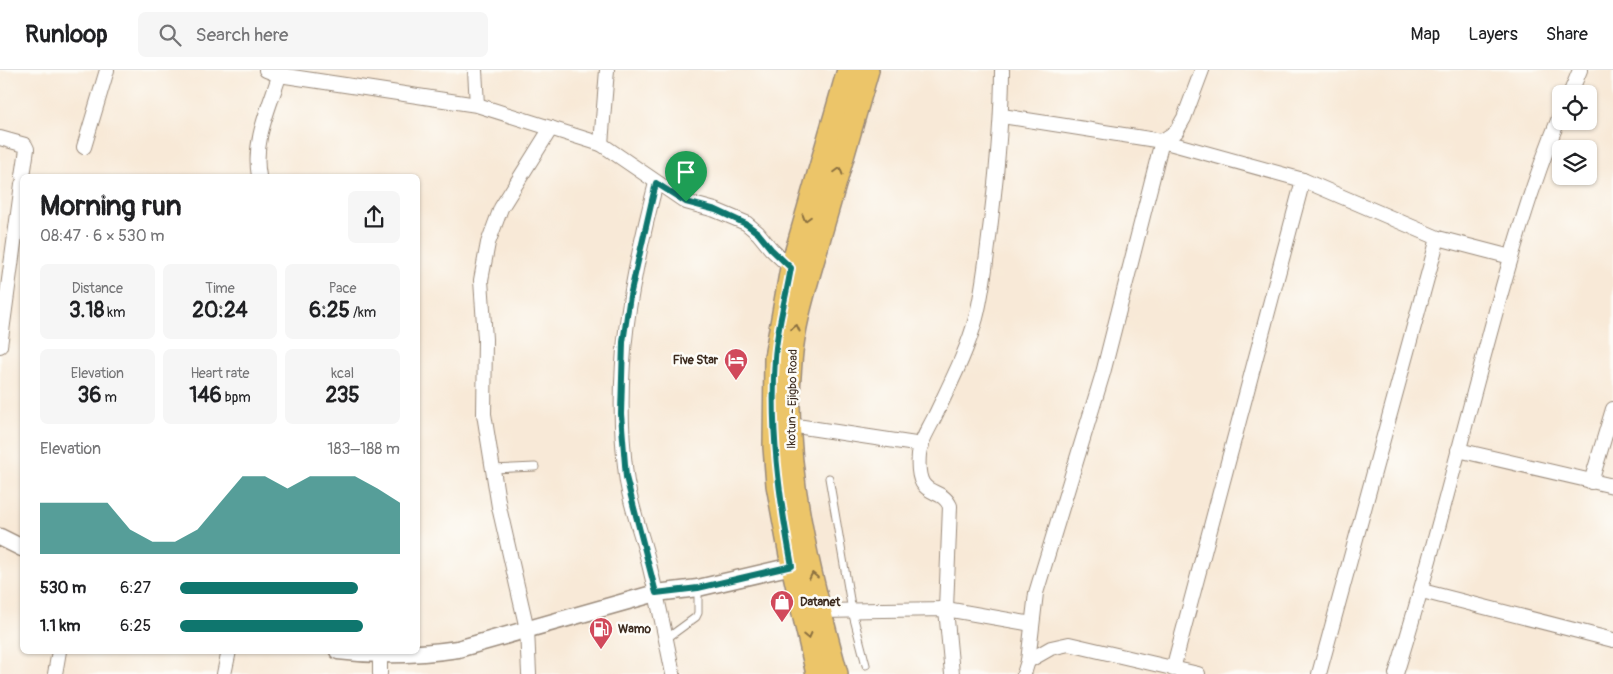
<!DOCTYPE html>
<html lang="en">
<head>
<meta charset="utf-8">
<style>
  :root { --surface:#fff; --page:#f6f6f6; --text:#202124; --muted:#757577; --line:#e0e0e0; --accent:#0f766e }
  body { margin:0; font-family:Pangolin,sans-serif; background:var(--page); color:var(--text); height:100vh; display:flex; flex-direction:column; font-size:19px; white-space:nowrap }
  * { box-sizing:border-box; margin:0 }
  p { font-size:16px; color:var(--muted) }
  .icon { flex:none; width:28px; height:28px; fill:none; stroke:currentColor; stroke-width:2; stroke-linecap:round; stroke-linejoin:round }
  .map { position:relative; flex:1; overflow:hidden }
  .drawer { position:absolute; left:20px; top:104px; width:400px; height:480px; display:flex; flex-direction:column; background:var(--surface); border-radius:8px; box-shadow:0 1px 4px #0004 }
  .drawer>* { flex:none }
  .controls { position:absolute; left:1552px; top:15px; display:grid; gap:10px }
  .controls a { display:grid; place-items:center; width:45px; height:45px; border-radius:8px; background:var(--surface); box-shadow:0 1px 4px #0004; font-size:25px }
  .pin { position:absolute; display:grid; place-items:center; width:42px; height:42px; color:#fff; margin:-51px -21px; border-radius:50% 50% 50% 0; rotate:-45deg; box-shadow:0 0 5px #0007 }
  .pin .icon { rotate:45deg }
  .round { display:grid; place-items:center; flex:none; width:52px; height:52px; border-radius:8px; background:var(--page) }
  .summary { display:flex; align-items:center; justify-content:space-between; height:85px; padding:0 20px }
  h1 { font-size:28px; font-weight:700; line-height:38px }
  .figures { display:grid; grid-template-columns:repeat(3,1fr); gap:8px; height:85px; padding:5px 20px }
  .figures div { display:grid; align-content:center; border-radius:8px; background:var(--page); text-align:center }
  .figures b { font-size:21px; font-weight:700 }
  .figures small { font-size:14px; font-weight:400 }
  .figures p { font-size:14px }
  .chart { height:140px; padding:10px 20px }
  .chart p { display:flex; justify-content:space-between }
  .chart svg { width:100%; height:90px; margin-top:5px; fill:var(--accent); opacity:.7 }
  ul { padding:0 20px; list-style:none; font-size:16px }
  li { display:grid; grid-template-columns:80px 60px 1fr; align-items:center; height:38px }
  li i { height:12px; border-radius:6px; background:var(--accent) }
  header { display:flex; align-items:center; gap:30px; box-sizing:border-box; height:70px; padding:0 25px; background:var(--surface); border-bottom:1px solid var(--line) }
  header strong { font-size:24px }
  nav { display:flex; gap:28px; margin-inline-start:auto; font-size:18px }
  .search { width:350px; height:45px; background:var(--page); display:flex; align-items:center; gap:12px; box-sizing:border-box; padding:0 18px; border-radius:8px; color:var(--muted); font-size:19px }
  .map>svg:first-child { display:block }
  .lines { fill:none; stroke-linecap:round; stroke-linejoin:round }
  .service-casing { stroke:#9a8a7a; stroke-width:9 }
  .minor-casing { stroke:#9a8a7a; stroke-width:16 }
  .tertiary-casing { stroke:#9a8a7a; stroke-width:19 }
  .primary-casing { stroke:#9a8a7a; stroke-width:24 }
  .service { stroke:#fff; stroke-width:7 }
  .minor { stroke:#fff; stroke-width:14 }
  .tertiary { stroke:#fff; stroke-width:16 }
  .primary { stroke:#ecc569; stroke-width:21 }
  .oneway { stroke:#8b7040 }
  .route-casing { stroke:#fff; stroke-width:10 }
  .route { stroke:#0f766e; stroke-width:6 }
  .labels { text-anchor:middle; stroke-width:5; stroke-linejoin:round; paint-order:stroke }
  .poi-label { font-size:12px; font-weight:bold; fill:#3b2a1e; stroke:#fdfcf7; text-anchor:start }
  .street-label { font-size:12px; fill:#3b2a1e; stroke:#fdfcf7 }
</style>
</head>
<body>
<header>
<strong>Runloop</strong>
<div class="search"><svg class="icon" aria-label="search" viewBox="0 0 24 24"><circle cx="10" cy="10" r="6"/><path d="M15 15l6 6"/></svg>Search here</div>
<nav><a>Map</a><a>Layers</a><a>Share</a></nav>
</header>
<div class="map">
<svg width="1613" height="604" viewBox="0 0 1613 604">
  <rect width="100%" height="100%" fill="#fdfcf7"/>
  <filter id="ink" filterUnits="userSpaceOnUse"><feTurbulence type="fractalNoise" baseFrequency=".02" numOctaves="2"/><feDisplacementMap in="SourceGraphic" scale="10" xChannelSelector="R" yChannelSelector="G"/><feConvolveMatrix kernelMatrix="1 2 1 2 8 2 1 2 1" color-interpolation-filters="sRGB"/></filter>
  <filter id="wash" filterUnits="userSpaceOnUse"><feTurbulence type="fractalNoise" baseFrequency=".0096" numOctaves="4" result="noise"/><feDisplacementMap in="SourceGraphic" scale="20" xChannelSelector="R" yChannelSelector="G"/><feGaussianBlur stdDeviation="1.12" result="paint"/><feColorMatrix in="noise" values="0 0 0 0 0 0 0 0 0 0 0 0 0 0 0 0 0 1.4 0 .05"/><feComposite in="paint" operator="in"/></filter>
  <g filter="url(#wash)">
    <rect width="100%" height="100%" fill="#f8e9d7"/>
  </g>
  <g filter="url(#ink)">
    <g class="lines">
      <!-- service casing -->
      <g class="service-casing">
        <g id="service">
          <polyline points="493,399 535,397"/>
          <polyline points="829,408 852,541 866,595"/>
          <polyline points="666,569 696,547 698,543 698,518"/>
        </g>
      </g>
      <!-- minor casing -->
      <g class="minor-casing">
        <g id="minor">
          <polyline points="266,0 279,5 477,35 601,74 686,132 715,140 746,153 758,163 771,179 791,198 797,200"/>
          <polyline points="475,0 477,35"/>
          <polyline points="1570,24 1580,0"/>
          <polyline points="1002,46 1162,71 1303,110 1438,168 1511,187"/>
          <polyline points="0,68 25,75 27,79 23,106"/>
          <polyline points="601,74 607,0"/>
          <polyline points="84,77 107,0"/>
          <path d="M259 106C252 70 271 34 281 0"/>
          <path d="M656 113C630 213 613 301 626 405 629 432 640 459 647 486 657 525 665 564 673 604"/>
          <polyline points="0,276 22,114"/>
          <polyline points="790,355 922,375"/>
          <polyline points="1458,380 1613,416"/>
          <polyline points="1591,412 1613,339"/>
          <polyline points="1422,521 1613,570"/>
          <polyline points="820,541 946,539 1032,554"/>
          <polyline points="1028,591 1051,578 1069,574 1198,604"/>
          <polyline points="1173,599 1303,110"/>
          <polyline points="55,604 59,581"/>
          <polyline points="224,604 229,581"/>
          <polyline points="380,604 380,585"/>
          <polyline points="529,604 527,559 499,437 484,344 485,269 481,210 488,173 501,138 551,58"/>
          <path d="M952 604 946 539 950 436C940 414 915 432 919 384 920 371 930 357 935 346 950 314 967 282 976 248 984 217 987 183 991 151 997 100 1002 51 1002 0"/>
          <polyline points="1024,604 1028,591 1036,523 1103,303 1162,71 1176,62 1184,48 1202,0"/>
          <polyline points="1319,604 1438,168"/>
          <path d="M1396 604C1430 495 1457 384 1487 274 1508 196 1530 118 1561 43"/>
        </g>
      </g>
      <!-- tertiary casing -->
      <g class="tertiary-casing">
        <g id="tertiary">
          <polyline points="0,467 22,478"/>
          <path d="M338 581C378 586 418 585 458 579L656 523 698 518 792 496"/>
        </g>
      </g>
      <!-- primary casing -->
      <g class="primary-casing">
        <g id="primary">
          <polyline points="817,604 792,496 777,415 774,377 775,287 791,198 848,0"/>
          <path d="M837 604C810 504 781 396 791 292 794 250 809 208 820 167 836 111 852 56 868 0"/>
        </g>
      </g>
      <!-- service -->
      <use href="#service" class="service"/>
      <!-- minor -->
      <use href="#minor" class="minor"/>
      <!-- tertiary -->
      <use href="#tertiary" class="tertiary"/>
      <!-- primary -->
      <use href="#primary" class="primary"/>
    </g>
    <!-- one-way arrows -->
    <defs><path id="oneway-chevron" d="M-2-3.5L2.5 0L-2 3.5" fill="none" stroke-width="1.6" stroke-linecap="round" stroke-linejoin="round" transform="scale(1.25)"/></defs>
    <g class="oneway">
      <use href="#oneway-chevron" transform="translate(839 101) rotate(-74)"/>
      <use href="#oneway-chevron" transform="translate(806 148) rotate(106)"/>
      <use href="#oneway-chevron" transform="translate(796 258) rotate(-76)"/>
      <use href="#oneway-chevron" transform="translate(813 506) rotate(-102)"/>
      <use href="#oneway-chevron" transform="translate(808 566) rotate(77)"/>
    </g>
  </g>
  <g class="lines" filter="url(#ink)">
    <!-- route casing -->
    <g class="route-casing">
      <path id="route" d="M656 113 686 132 716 140 746 154 758 163 771 179 791 198C786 228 777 258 775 288 770 360 779 426 792 496L698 518 656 523 626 407 621 344 623 272 630 226Z"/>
    </g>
    <!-- route -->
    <use href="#route" class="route"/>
  </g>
  <!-- icons -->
  <defs>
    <g id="hotel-pin" transform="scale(1.25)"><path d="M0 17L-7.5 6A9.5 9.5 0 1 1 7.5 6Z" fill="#d1495b" stroke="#fdfcf7"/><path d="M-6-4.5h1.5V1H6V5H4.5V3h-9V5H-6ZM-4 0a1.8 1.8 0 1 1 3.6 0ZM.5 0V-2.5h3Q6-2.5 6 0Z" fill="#fff"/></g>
    <g id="shop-pin" transform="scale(1.25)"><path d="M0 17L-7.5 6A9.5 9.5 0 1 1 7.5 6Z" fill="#d1495b" stroke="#fdfcf7"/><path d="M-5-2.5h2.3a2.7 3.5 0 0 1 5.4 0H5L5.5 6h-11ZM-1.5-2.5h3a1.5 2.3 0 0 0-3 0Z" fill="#fff"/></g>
    <g id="fuel-pin" transform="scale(1.25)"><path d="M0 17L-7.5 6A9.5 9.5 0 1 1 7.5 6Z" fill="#d1495b" stroke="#fdfcf7"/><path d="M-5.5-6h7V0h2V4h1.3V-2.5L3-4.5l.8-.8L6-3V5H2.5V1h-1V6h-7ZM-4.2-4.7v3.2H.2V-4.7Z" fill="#fff"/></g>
  </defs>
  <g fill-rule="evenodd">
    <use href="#hotel-pin" x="736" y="290"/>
    <use href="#shop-pin" x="782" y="532"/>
    <use href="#fuel-pin" x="601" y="559"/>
  </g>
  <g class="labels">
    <!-- poi labels -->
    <g class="poi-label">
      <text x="718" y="294" text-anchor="end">Five Star</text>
      <text x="800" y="536">Datanet</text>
      <text x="618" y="563">Wamo</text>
    </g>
    <!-- street labels -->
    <g class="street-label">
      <text transform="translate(792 329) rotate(-89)" y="4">Ikotun - Ejigbo Road</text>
    </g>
  </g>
</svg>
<div class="controls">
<a><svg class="icon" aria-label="locate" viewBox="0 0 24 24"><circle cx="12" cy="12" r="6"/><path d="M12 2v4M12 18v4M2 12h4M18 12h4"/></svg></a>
<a><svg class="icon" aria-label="layers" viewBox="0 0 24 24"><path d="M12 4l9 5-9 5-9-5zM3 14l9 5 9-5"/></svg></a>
</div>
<div class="pin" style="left:686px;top:132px;background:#1e9e55"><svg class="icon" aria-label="arrive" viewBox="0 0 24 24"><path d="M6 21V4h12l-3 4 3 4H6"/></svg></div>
<section class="drawer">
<div class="summary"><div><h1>Morning run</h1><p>08:47 · 6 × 530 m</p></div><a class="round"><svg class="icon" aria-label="share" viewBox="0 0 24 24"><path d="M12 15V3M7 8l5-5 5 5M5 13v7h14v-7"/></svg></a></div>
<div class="figures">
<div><p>Distance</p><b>3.18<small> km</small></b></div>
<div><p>Time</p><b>20:24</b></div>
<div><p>Pace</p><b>6:25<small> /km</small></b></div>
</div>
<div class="figures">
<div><p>Elevation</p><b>36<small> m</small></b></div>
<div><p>Heart rate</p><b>146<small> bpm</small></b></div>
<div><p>kcal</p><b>235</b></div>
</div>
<div class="chart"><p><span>Elevation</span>183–188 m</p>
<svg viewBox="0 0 160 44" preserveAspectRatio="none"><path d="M0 44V19L10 19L20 19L30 19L40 32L50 38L60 38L70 32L80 19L90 6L100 6L110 12L120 6L130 6L140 6L150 12L160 19V44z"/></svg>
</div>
<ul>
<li><b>530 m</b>6:27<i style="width:81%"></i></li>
<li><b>1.1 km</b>6:25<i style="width:83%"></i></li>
</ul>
</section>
</div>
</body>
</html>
